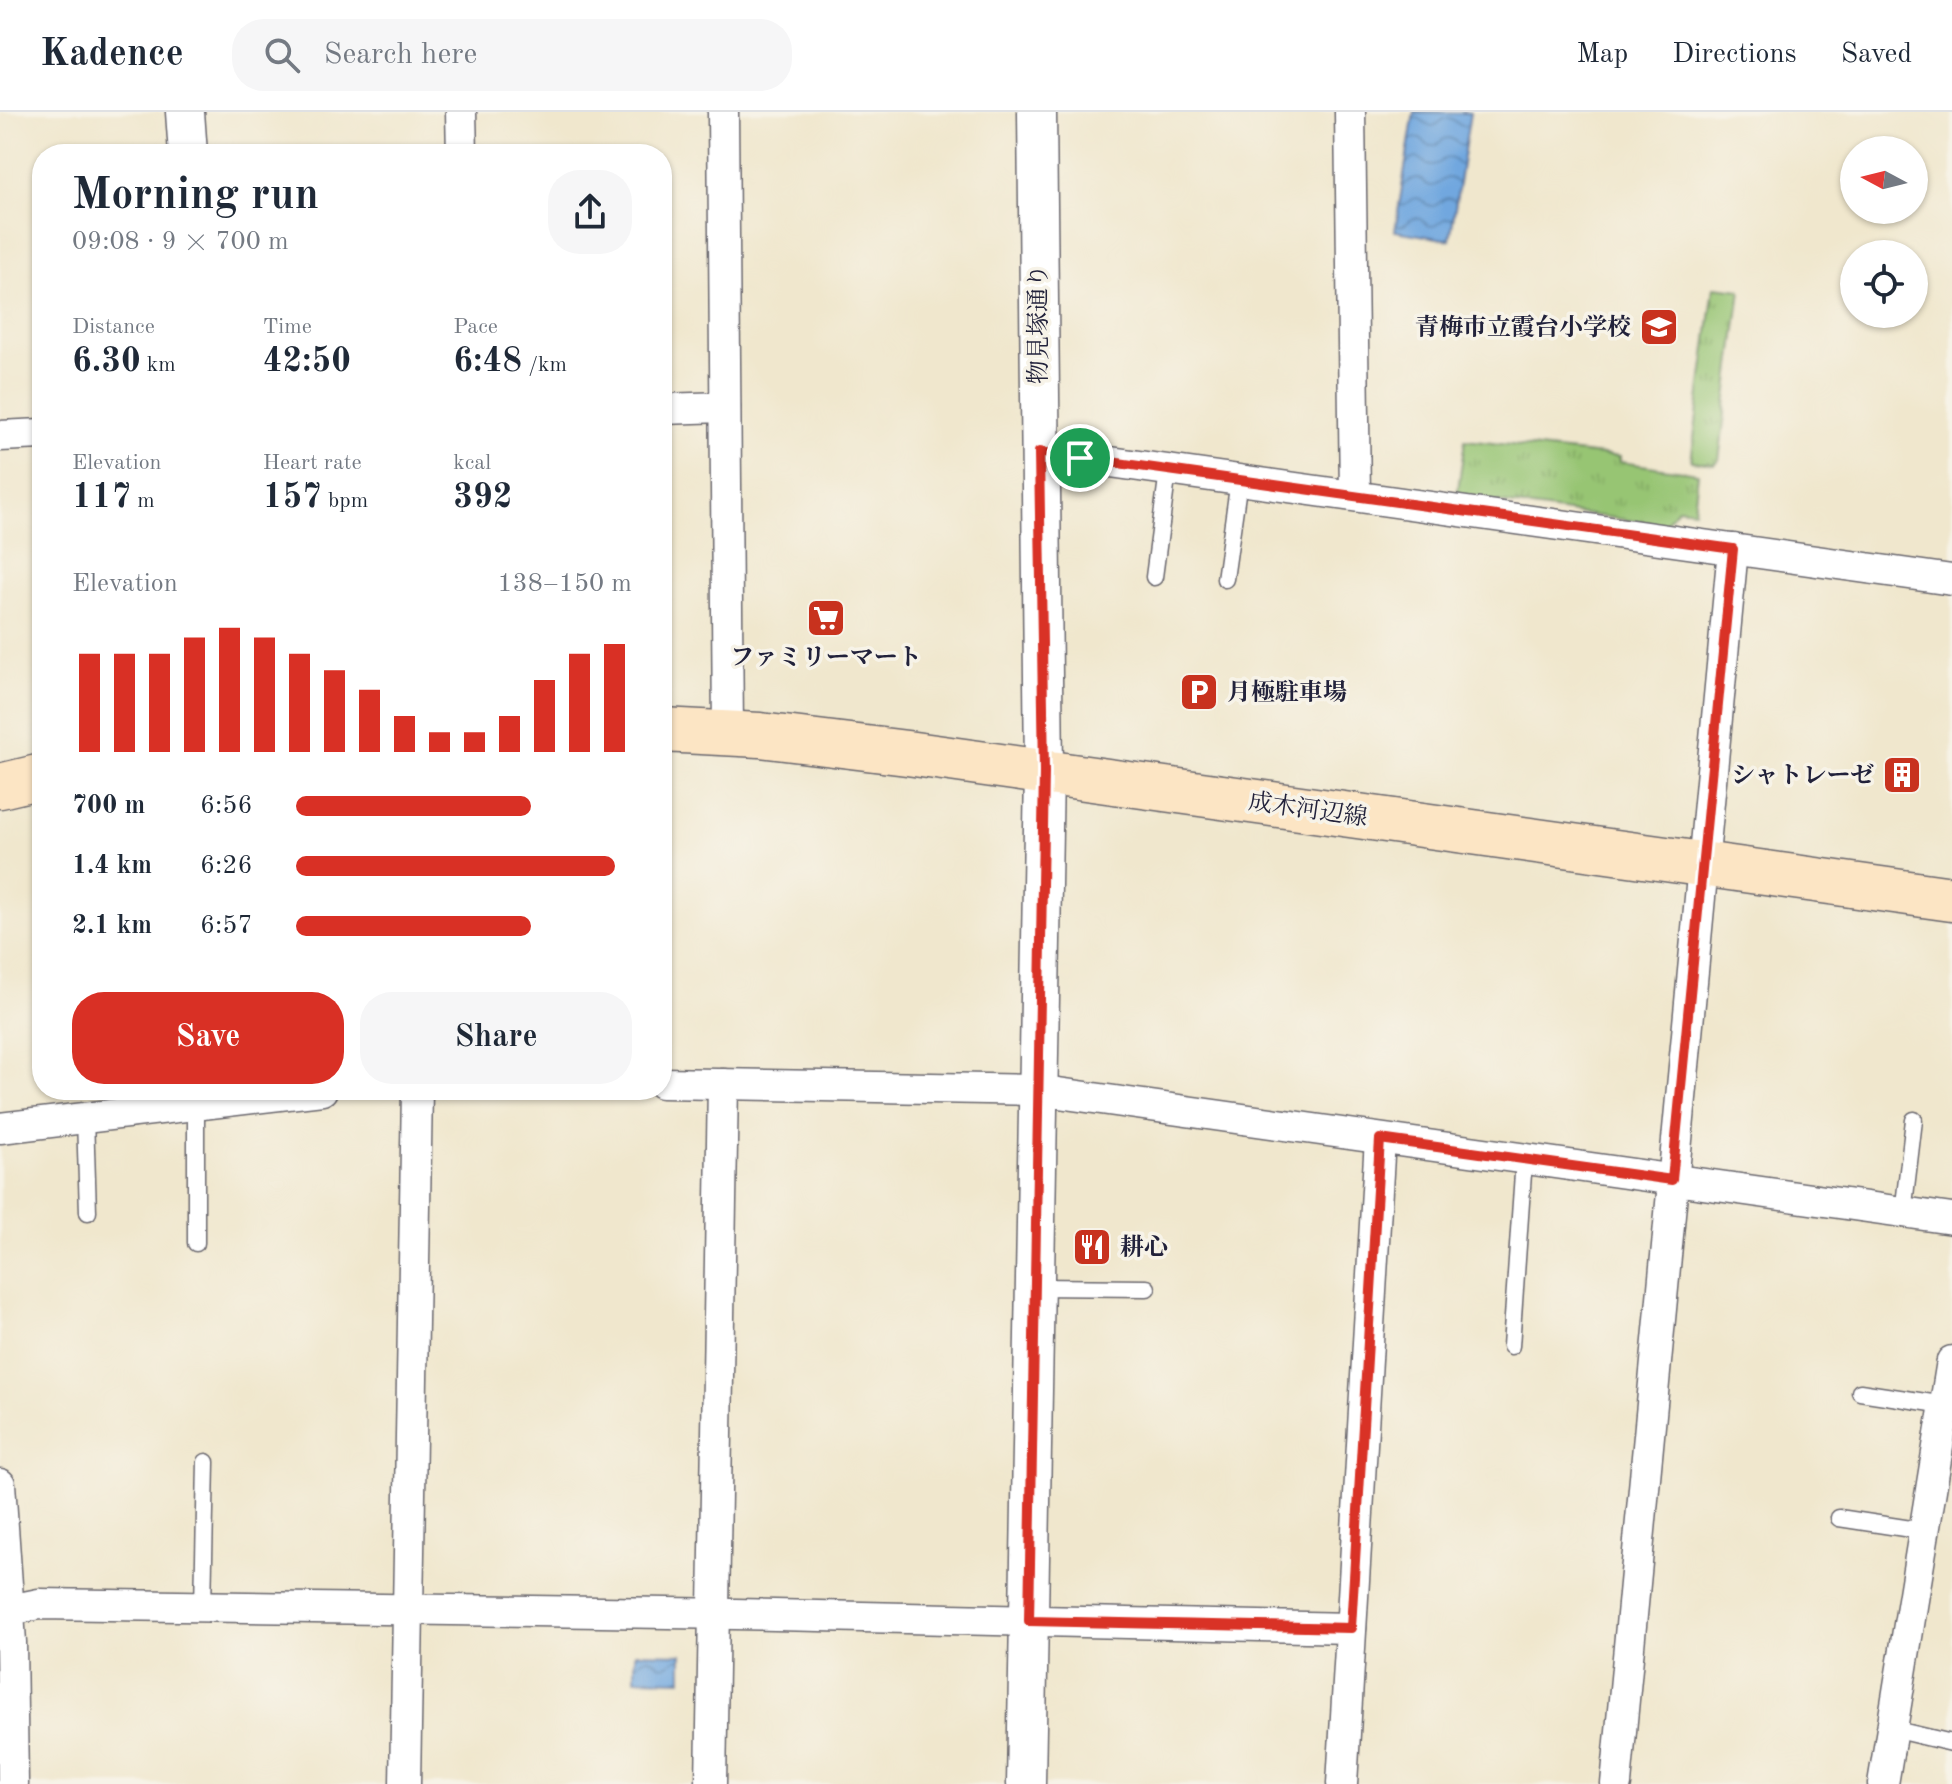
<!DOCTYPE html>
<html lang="en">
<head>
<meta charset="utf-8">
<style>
  :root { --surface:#fff; --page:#f6f6f7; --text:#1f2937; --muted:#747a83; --line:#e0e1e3; --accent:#d93025 }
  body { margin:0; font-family:"Old Standard TT","Noto Serif JP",serif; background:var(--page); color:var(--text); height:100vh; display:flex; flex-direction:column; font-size:30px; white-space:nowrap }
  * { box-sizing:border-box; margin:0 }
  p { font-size:26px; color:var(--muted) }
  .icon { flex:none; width:44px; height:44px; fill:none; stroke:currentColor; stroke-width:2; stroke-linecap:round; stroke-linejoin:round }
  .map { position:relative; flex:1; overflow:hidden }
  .sheet { position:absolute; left:32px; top:32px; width:640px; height:956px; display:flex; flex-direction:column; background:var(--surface); border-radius:32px; box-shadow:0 2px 6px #0004 }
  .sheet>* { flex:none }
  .needle { width:52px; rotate:277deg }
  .tools { position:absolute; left:1840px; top:24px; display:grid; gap:16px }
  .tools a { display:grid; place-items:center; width:88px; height:88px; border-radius:50%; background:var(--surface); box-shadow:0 2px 6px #0004; font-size:40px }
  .pin { position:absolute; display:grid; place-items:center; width:68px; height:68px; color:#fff; margin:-34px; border:4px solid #fff; border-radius:50%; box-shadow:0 2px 8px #0007 }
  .round { display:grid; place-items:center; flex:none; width:84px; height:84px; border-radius:32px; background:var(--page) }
  .summary { display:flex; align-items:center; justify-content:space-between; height:136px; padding:0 40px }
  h1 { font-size:44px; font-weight:700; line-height:60px }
  .figures { display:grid; grid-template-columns:repeat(3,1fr); gap:12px; height:136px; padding:8px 40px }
  .figures div { display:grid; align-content:center }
  .figures b { font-size:34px; font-weight:700 }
  .figures small { font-size:22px; font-weight:400 }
  .figures p { font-size:22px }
  .chart { height:224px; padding:16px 40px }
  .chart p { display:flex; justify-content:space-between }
  .chart svg { width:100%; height:144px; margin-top:8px; stroke:var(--accent); stroke-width:6 }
  .primary-button { display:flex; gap:16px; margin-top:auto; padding:16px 40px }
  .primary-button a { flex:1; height:92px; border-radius:32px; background:var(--accent); color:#fff; font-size:32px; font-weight:700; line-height:92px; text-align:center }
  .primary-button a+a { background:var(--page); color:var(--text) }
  ul { padding:0 40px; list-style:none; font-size:26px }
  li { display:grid; grid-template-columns:128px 96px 1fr; align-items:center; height:60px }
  li i { height:20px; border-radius:10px; background:var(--accent) }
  header { display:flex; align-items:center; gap:48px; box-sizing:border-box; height:112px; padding:0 40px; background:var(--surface); border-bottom:2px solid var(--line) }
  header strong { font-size:38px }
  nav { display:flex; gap:44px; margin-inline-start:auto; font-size:28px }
  .search { width:560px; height:72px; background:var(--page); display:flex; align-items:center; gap:20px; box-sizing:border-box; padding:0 28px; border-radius:32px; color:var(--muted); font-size:30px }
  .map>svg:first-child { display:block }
  .grass { fill:url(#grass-tufts); stroke:#5c7457; stroke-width:2 }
  .water { fill:url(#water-waves); stroke:#4a648d; stroke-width:2 }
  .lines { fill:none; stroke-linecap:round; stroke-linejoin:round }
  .service-casing { stroke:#6a676e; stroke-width:19 }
  .minor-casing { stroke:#6a676e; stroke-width:33 }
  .tertiary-casing { stroke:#6a676e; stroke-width:41 }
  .secondary-casing { stroke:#6a676e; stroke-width:47 }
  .service { stroke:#fff; stroke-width:16 }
  .minor { stroke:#fff; stroke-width:30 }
  .tertiary { stroke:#fff; stroke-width:38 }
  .secondary { stroke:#fce5c4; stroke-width:44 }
  .route-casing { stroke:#fff; stroke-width:16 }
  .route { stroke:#d93025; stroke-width:10 }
  .labels { text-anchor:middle; stroke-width:7; stroke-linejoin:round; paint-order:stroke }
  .street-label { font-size:24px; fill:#22223b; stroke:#f7f3e8 }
  .poi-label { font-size:24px; font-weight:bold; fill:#22223b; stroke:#f7f3e8; text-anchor:end }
</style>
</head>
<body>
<header>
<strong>Kadence</strong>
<div class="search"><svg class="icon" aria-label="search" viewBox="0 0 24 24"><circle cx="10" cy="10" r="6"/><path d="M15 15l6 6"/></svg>Search here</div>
<nav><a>Map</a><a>Directions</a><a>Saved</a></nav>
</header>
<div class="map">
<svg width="1952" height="1672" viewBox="0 0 1952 1672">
  <defs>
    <pattern id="grass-tufts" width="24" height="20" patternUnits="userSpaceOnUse" patternTransform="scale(2)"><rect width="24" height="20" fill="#97c573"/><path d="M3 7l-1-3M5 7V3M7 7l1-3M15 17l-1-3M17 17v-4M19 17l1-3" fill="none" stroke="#82a964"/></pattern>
    <pattern id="water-waves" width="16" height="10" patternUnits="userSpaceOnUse" patternTransform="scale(2)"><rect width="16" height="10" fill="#71a7df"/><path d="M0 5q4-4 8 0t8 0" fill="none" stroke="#5c88b6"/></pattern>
  </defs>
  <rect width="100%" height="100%" fill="#f7f3e8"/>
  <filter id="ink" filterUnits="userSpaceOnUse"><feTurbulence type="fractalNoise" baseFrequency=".0125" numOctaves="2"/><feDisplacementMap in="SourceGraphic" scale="16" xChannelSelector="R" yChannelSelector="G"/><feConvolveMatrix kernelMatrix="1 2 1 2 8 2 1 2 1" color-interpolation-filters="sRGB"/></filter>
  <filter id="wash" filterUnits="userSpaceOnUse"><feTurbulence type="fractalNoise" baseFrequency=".006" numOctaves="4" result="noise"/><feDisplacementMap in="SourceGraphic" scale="32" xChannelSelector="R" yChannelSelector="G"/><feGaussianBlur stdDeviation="1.8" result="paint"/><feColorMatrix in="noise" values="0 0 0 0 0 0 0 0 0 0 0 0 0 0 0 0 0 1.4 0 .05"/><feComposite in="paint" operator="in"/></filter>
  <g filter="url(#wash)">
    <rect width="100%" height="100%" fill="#f0e7cd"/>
    <!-- grass -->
    <g class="grass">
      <polygon points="1714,175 1741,178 1719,348 1714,352 1691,349"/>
      <polygon points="1465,328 1620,345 1620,350 1698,361 1694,398 1678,396 1664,413 1457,385"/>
    </g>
    <!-- water -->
    <g class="water">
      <polygon points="1414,0 1470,1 1450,128 1395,119"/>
      <polygon points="635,1541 682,1542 682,1568 635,1567"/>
    </g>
  </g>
  <g filter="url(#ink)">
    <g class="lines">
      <!-- service casing -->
      <g class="service-casing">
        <g id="service">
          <polyline points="1154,465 1168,359"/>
          <polyline points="1225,467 1239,368"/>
          <polyline points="85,1006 88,1100"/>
          <polyline points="1903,1101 1914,1008"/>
          <polyline points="196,1131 196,993"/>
          <polyline points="1034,1175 1147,1176"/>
          <polyline points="1511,1234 1524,1047"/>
          <polyline points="1860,1280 1945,1293"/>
          <polyline points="1839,1406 1924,1419"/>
          <polyline points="203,1496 206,1350"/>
          <polyline points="1892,1617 1952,1631"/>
        </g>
      </g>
      <!-- minor casing -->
      <g class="minor-casing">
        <g id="minor">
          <polyline points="461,0 462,42"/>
          <polyline points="723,0 728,621"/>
          <polyline points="1350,0 1355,383"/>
          <polyline points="662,297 725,295"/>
          <polyline points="0,324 42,322"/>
          <polyline points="1039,340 1952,468"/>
          <polyline points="662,971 1037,978 1952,1107"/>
          <polyline points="0,1016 322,978"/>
          <polyline points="0,1372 11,1530 13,1672"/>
          <polyline points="0,1500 39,1492 735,1502 1351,1516"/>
          <polyline points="405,1672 417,978"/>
          <polyline points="711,1672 723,972"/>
          <polyline points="1342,1672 1380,1027"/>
          <polyline points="1616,1672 1733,437"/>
          <polyline points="1883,1672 1952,1249"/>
        </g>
      </g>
      <!-- tertiary casing -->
      <g class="tertiary-casing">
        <g id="tertiary">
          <polyline points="185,0 188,42"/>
          <polyline points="1026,1672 1044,660 1037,0"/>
        </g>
      </g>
      <!-- secondary casing -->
      <g class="secondary-casing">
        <g id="secondary">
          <polyline points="662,618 760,623 907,641 1952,787"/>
          <polyline points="0,674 42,664"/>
        </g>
      </g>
      <!-- service -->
      <use href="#service" class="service"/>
      <!-- minor -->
      <use href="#minor" class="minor"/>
      <!-- tertiary -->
      <use href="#tertiary" class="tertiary"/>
      <!-- secondary -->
      <use href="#secondary" class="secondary"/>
    </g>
  </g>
  <g class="lines" filter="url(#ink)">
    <!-- route casing -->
    <g class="route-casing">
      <polygon id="route" points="1039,340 1733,437 1672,1068 1380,1027 1351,1516 1029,1509 1044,660"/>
    </g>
    <!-- route -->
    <use href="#route" class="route"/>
  </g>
  <!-- icons -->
  <defs>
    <g id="school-square" transform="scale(2)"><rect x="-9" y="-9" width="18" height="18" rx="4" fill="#c8321e" stroke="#f7f3e8"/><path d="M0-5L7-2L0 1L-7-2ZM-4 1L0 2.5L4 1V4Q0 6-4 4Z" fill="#fff"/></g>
    <g id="supermarket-square" transform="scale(2)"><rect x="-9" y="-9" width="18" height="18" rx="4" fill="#c8321e" stroke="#f7f3e8"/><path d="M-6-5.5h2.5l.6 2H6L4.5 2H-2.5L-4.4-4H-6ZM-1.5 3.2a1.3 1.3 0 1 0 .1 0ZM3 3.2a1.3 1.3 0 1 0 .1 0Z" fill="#fff"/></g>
    <g id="parking-square" transform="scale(2)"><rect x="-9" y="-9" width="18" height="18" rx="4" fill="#c8321e" stroke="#f7f3e8"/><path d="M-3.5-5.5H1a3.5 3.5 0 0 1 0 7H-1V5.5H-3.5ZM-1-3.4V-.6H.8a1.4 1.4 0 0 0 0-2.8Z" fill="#fff"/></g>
    <g id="building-square" transform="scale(2)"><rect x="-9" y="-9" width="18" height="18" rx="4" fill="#c8321e" stroke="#f7f3e8"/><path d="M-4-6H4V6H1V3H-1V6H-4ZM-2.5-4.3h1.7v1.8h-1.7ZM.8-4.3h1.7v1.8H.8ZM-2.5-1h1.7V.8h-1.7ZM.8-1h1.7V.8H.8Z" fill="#fff"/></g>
    <g id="restaurant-square" transform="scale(2)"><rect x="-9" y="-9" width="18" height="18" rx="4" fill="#c8321e" stroke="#f7f3e8"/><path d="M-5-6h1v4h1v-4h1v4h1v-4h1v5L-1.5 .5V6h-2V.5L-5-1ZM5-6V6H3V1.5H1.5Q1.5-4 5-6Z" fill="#fff"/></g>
  </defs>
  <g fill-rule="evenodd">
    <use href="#school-square" x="1659" y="215"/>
    <use href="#supermarket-square" x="826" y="506"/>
    <use href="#parking-square" x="1199" y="580"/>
    <use href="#building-square" x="1902" y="663"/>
    <use href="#restaurant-square" x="1092" y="1135"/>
  </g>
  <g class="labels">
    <!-- street labels -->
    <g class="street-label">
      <text transform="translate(1038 212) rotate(-90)" y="8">物見塚通り</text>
      <text transform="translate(1308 697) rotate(8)" y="8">成木河辺線</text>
    </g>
    <!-- poi labels -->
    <g class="poi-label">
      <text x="1631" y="223">青梅市立霞台小学校</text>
      <text x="826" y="553" text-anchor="middle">ファミリーマート</text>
      <text x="1227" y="588" text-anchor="start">月極駐車場</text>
      <text x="1874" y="671">シャトレーゼ</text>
      <text x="1120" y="1143" text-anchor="start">耕心</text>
    </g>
  </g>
</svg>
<div class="tools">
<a><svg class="needle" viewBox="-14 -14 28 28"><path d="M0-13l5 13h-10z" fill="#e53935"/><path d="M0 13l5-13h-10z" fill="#747a83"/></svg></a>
<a><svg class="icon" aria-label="locate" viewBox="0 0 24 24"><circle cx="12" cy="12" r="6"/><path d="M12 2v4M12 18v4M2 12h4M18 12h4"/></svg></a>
</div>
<div class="pin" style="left:1080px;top:346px;background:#1e9e55"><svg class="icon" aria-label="arrive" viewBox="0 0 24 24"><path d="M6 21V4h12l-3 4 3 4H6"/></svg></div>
<section class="sheet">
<div class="summary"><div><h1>Morning run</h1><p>09:08 · 9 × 700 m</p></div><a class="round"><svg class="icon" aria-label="share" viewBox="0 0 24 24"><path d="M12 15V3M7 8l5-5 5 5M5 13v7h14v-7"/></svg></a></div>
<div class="figures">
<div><p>Distance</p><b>6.30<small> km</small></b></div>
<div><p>Time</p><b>42:50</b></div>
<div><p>Pace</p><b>6:48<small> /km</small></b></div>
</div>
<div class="figures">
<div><p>Elevation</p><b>117<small> m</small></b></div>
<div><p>Heart rate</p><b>157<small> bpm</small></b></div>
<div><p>kcal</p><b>392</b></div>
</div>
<div class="chart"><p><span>Elevation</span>138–150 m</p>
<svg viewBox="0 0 160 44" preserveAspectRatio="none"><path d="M5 44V14M15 44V14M25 44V14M35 44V9M45 44V6M55 44V9M65 44V14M75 44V19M85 44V25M95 44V33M105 44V38M115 44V38M125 44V33M135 44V22M145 44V14M155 44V11"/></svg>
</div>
<ul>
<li><b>700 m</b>6:56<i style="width:70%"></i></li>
<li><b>1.4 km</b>6:26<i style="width:95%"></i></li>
<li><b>2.1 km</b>6:57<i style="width:70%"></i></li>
</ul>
<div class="primary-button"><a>Save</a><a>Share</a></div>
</section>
</div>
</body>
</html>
